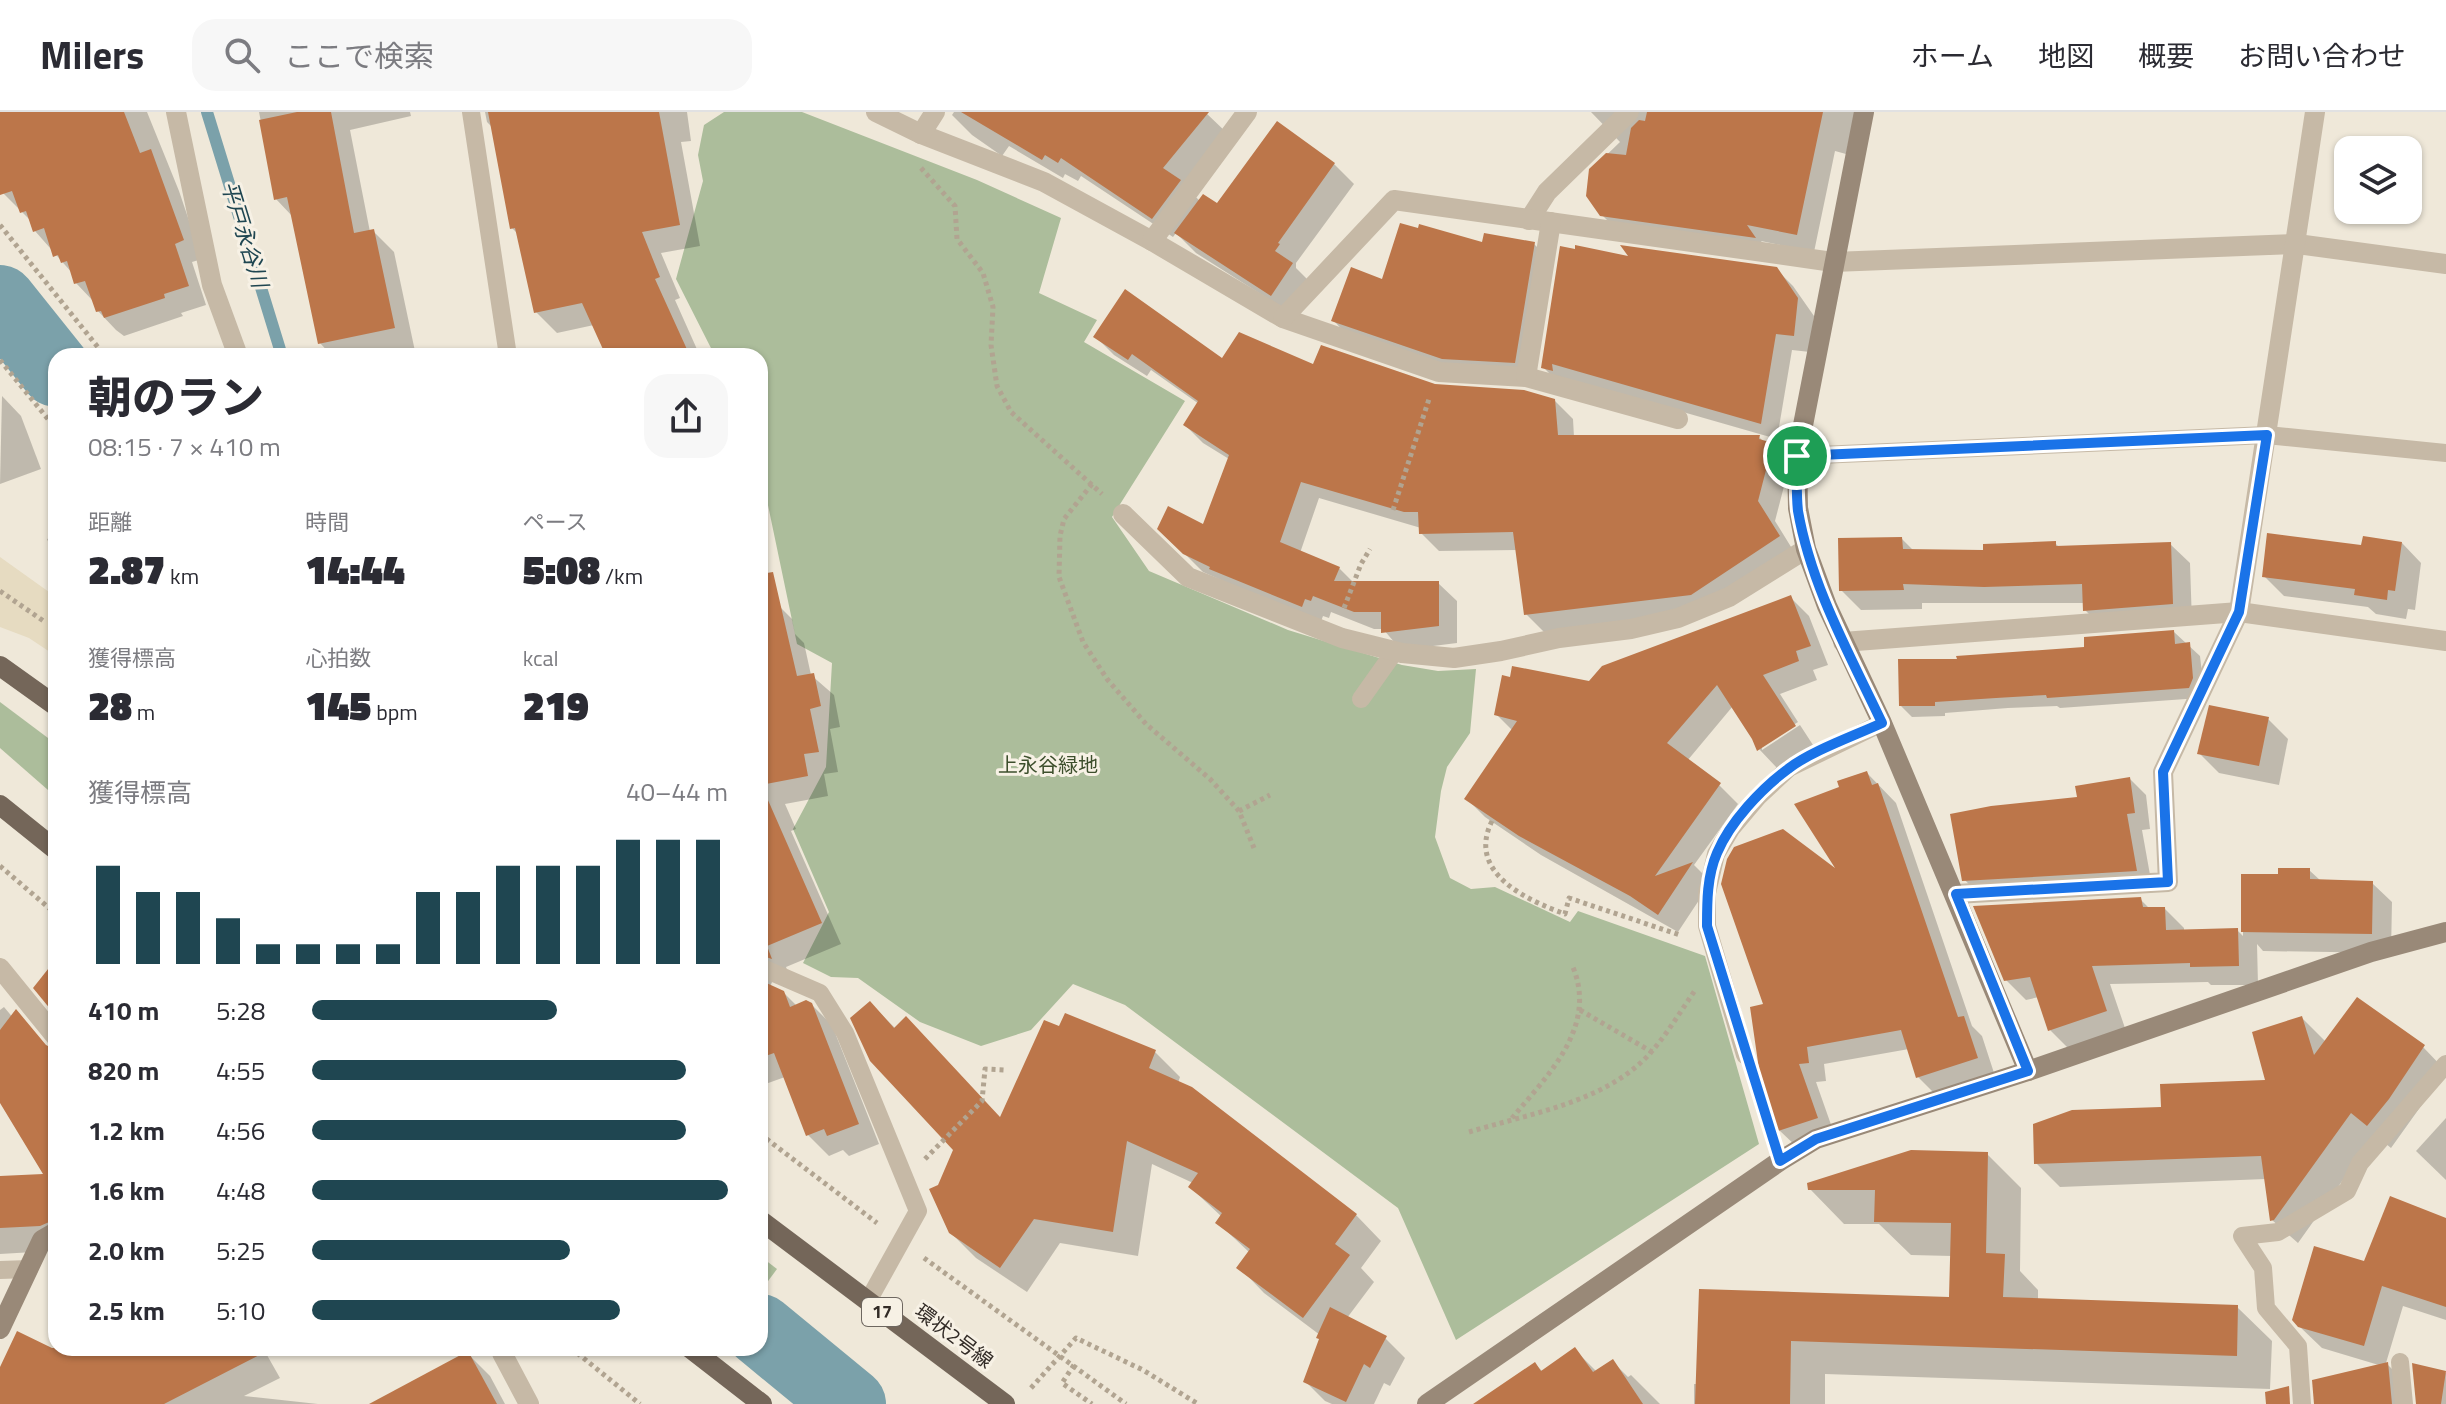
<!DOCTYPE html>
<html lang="ja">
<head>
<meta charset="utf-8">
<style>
  :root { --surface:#fff; --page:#f7f7f7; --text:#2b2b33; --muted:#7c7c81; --line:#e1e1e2; --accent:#1f4651 }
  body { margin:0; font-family:"Titillium Web","Noto Sans JP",sans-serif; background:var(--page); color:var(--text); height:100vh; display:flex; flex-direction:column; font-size:30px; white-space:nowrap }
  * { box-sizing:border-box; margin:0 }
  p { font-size:26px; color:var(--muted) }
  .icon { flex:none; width:44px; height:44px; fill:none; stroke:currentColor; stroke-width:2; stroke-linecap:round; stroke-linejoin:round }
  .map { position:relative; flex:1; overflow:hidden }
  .details { position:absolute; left:48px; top:236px; width:720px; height:1008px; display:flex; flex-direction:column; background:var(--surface); border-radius:24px; box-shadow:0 2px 6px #0004 }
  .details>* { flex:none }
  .tools { position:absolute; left:2334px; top:24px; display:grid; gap:16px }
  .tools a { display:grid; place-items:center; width:88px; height:88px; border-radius:16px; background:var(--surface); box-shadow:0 2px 6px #0004; font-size:40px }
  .pin { position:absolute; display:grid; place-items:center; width:68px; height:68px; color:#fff; margin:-34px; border:4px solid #fff; border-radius:50%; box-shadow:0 2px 8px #0007 }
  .round { display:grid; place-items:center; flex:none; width:84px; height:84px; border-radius:24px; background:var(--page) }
  .overview { display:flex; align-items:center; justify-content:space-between; height:136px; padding:0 40px }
  h1 { font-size:44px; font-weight:800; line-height:60px }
  .stats { display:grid; grid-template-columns:repeat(3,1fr); gap:12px; height:136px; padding:8px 40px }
  .stats div { display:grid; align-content:center }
  .stats b { font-size:40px; font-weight:800 }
  .stats small { font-size:22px; font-weight:400 }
  .stats p { font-size:22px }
  .chart { height:224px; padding:16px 40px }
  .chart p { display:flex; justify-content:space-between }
  .chart svg { width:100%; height:144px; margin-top:8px; stroke:var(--accent); stroke-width:6 }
  ul { padding:0 40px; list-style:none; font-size:26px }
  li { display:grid; grid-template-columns:128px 96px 1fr; align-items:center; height:60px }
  li i { height:20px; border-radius:10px; background:var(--accent) }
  header { display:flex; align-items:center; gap:48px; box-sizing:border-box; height:112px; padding:0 40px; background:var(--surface); border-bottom:2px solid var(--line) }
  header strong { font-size:38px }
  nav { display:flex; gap:44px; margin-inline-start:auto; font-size:28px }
  .search { width:560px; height:72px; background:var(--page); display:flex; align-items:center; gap:20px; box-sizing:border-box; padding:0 28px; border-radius:24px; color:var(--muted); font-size:30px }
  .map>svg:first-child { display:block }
  .green { fill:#acbd9b }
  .plaza { fill:#e6dbc1 }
  .shadow { fill:#0003 }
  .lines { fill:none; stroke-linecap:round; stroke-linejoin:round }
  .stream { stroke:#7ba1aa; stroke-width:12 }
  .river { stroke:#7ba1aa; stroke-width:72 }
  .building { fill:#bc764a }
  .path { stroke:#b1a491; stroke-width:5; stroke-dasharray:4 4; stroke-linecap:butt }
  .lane { stroke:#c6b9a6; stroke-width:18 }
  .street { stroke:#c6b9a6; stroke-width:20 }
  .secondary { stroke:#998978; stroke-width:20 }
  .primary { stroke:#746659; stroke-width:20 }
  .route-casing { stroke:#fff; stroke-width:16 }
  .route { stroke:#1a73e8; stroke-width:10 }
  .labels { text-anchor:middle; stroke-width:6; stroke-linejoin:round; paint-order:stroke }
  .shield { fill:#f7f1e5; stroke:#6e6760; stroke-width:2 }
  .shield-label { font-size:18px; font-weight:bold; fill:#332c27 }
  .park-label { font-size:20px; fill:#3d4f2c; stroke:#f7f1e5 }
  .street-label { font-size:20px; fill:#332c27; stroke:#f7f1e5 }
  .water-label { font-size:22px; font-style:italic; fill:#1f4651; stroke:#f7f1e5 }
</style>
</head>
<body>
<header>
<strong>Milers</strong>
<div class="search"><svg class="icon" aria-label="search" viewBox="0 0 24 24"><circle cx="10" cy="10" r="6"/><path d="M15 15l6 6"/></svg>ここで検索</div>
<nav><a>ホーム</a><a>地図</a><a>概要</a><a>お問い合わせ</a></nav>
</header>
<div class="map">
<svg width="2446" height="1292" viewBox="0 0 2446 1292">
  <rect width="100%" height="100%" fill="#efe8d9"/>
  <!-- green -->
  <g class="green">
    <polygon points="724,0 802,0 977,68 1061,106 1039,181 1097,208 1084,230 1185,289 1112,405 1149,459 1288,518 1402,553 1438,559 1476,557 1470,621 1447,655 1441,679 1435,725 1450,766 1471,777 1495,775 1570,810 1578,799 1705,844 1759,1032 1456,1228 1398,1096 1125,893 1073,872 1031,918 981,934 920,910 858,866 831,865 803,851 829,800 793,717 826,655 832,551 797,532 760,355 760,244 715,244 676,167 703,69 698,43 704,13"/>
    <polygon points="0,590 56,632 56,685 0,636"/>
    <polygon points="760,1144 777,1157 760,1180"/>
  </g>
  <!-- plaza -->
  <polygon class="plaza" points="0,445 56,485 56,544 29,526 0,515"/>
  <!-- shadow -->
  <g class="shadow">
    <polygon points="0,0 147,0 179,79 202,147 192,150 206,193 181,201 183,204 124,224 116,218 98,199 94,190 76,171 73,162 35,119 32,110 3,81 0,74"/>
    <polygon points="259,0 410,0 411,4 350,18 370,120 373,119 394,140 416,244 332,244 320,231 293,105 276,87"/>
    <polygon points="485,0 687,0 691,29 681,30 700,134 661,141 680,186 675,188 700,244 608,244 594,213 557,221 536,200 519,123 512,116 493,16 487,10"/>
    <polygon points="954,0 1205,0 1227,21 1184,74 1200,89 1217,94 1334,52 1354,72 1296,151 1296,156 1312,172 1292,202 1196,141 1176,121 1173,125 1081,64 1078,69 1065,62 1063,66 1009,34 1002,44 972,23 952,3"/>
    <polygon points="1591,0 1855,0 1846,42 1835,39 1814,140 1761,129 1771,142 1620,121 1602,103 1591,58 1620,30"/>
    <polygon points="1534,132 1553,151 1534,270 1463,266 1352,228 1333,208 1384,170 1484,133"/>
    <polygon points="1632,147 1776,157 1793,174 1814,204 1810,240 1792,238 1777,327 1568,267 1559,271 1543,255"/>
    <polygon points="1096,225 1222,249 1315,255 1435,274 1554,288 1573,307 1574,325 1759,325 1765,331 1772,333 1790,351 1775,409 1796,443 1709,500 1544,520 1526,502 1517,438 1439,439 1421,421 1421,416 1319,386 1300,441 1339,456 1354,471 1438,471 1457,489 1457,531 1401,538 1383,517 1374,517 1331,500 1329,506 1323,504 1320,512 1203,460 1159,416 1204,414 1229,347 1203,331 1185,313 1199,292 1151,258 1147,264 1114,243"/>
    <polygon points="2,284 21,304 41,357 0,372"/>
    <polygon points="56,424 56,450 47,427"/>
    <polygon points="1902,427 1914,439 1985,440 2055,431 2060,436 2170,432 2190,451 2192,511 2105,518 2085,498 2085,491 1922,491 1922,497 1861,498 1841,478"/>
    <polygon points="2402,431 2421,451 2415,498 2408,497 2406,507 2376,502 2368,495 2284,484 2264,464 2363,436"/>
    <polygon points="1790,485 1809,504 1828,553 1813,558 1817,568 1780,582 1798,610 1762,633 1762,638 1800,613 1813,633 1777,656 1759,637 1733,594 1687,649 1719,673 1738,692 1694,753 1711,770 1678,820 1541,743 1485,705 1466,686 1513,619 1496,602 1590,572"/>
    <polygon points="771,486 792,507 795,522 804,531 811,563 834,583 840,615 830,617 838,660 824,662 828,684 785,692 796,717 791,719 841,832 786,855 790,866 774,865 770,875 783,880 797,894 811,892 832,913 879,1032 849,1044 843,1038 829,1044 808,1023 785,965 760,974 760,489"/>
    <polygon points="2174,520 2200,544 2204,579 2200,586 2060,596 2057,594 2008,596 1945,601 1945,604 1912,605 1901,594 1959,549 2086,537"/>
    <polygon points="2268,607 2288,627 2279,673 2219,661 2200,642"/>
    <polygon points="1867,661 1896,691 1972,914 1982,924 1995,964 1936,983 1918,965 1909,937 1824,952 1826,969 1816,970 1835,1024 1798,1036 1779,1018 1766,894 1842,763 1841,676"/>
    <polygon points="2130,667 2146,683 2150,717 2142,718 2152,774 1980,784 1964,767 2079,687"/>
    <polygon points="2309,758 2321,769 2372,771 2392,790 2391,841 2263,839 2257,832 2258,873 2211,873 2208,870 2110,872 2126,919 2069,937 2050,918 2039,885 2026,888 2006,868 2140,787 2150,797 2165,797 2184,816 2184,820 2237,818 2243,824 2243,764 2280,764"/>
    <polygon points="870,891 896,917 1001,1007 1155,940 1180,965 1178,971 1191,977 1356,1103 1381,1129 1361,1156 1374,1170 1347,1206 1385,1226 1405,1246 1390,1274 1384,1271 1374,1292 1332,1292 1325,1289 1305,1269 1321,1228 1320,1223 1264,1181 1239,1155 1250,1141 1217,1110 1222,1105 1190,1075 1193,1071 1152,1052 1138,1144 1060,1131 1027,1180 976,1146 950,1120 940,1075 955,1038"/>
    <polygon points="4,895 56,957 56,1119 34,1140 0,1142 0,1066 46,1064 0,982 0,898"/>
    <polygon points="2302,906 2326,930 2423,935 2446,959 2391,1036 2375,1023 2298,1131 2272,1108 2266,1067 2060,1075 2036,1051 2163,996 2267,970"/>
    <polygon points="2446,1006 2446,1068 2416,1039"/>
    <polygon points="1987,1042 2021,1076 2020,1159 2038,1178 2038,1188 2237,1195 2272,1229 2270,1277 1825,1262 1825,1292 1694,1292 1694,1272 1698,1272 1701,1179 1950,1187 1952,1144 1911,1143 1879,1112 1844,1112 1810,1077"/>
    <polygon points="2446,1108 2446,1208 2403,1194 2386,1251 2409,1274 2411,1292 2321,1292 2382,1254 2322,1236 2299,1214 2366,1151"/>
    <polygon points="139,1236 263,1236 280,1266 244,1284 318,1292 0,1292 0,1259 65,1244"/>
    <polygon points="1575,1238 1597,1260 1613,1250 1628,1265 1631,1263 1660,1292 1480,1292 1535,1252 1543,1260"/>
    <polygon points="468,1242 490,1264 505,1292 373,1292"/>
    <polygon points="2414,1253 2446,1261 2446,1292 2418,1292"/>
  </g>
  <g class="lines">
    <!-- stream -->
    <polyline class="stream" points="207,0 282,244"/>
    <!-- river -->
    <g class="river">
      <polyline points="0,189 56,259"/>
      <polyline points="760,1218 850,1292"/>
    </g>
  </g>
  <!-- building -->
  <g class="building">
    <polygon points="0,0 124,0 140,41 151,37 184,128 175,132 189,174 164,182 165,186 104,206 101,199 96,200 85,169 74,172 67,149 61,151 58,143 53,145 44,116 33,120 26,99 20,101 12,79 0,83"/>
    <polygon points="297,0 331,0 354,121 374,117 395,216 318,232 287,85 274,88 259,8"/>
    <polygon points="488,0 659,0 680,113 642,120 660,165 655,167 690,244 606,244 582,191 534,201 515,116 510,117"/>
    <polygon points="961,0 1209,0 1163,56 1181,68 1152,107 1061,46 1058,51 1045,43 1042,48"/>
    <polygon points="1647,0 1823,0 1797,123 1747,113 1756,126 1600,104 1586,84 1589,57 1606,41 1626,43 1631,16 1639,8 1645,9"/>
    <polygon points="1277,9 1335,51 1278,131 1280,132 1275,139 1293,151 1271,184 1174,121 1203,82 1217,91"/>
    <polygon points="1400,111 1418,116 1419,112 1482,130 1484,121 1535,130 1515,251 1442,247 1331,209 1351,155 1382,167"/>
    <polygon points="1575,133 1628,144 1620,133 1777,155 1798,186 1794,224 1776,222 1761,312 1552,252 1553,259 1541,256 1560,134 1575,137"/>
    <polygon points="1125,177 1222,246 1239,220 1313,252 1321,233 1435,272 1524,278 1555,287 1558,323 1760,323 1759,327 1773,331 1758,389 1780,424 1691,483 1524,503 1513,420 1419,422 1418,400 1404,400 1301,370 1280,430 1340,455 1334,469 1439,469 1439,514 1381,521 1381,500 1354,500 1313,484 1311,489 1305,487 1302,495 1209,457 1210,455 1183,442 1157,417 1168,394 1203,412 1229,343 1183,313 1198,289 1132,242 1128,248 1093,225"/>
    <polygon points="2267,421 2361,433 2363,424 2402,430 2395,479 2388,478 2387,488 2354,483 2355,477 2262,465"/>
    <polygon points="1902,425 1903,437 1983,438 1983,432 2056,429 2056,434 2171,430 2173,492 2083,499 2082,472 1984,475 1903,472 1904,478 1839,479 1838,426"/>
    <polygon points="773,460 797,564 814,561 821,594 810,597 819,640 804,642 808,664 766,672 760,641 760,622 767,621 760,587 760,462"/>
    <polygon points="1791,483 1811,534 1796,539 1799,549 1763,563 1796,614 1757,639 1752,627 1717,573 1667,631 1721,671 1655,764 1693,750 1658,803 1630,784 1519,724 1464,687 1517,609 1494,603 1502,563 1510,565 1512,554 1589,569 1602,554"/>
    <polygon points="2174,518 2175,532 2190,530 2193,566 2189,576 2047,586 2046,583 1996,586 1935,590 1935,594 1899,594 1898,547 1957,547 1956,544 2084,535 2084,525"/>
    <polygon points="2209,593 2269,605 2259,654 2197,642"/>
    <polygon points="1867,659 1872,673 1878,671 1958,905 1964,904 1978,946 1916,966 1901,918 1807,935 1809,951 1799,952 1818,1006 1778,1019 1761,971 1750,895 1763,892 1721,772 1727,747 1734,735 1783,717 1835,756 1794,692 1839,675 1837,669"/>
    <polygon points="2130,665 2135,701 2127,702 2137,759 1962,769 1950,702 1991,694 2077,685 2075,674"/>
    <polygon points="760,670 822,811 767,834 772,847 760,843"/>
    <polygon points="2278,756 2310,756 2310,767 2373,769 2372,822 2241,820 2241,762 2278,762"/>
    <polygon points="2141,785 2143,795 2165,795 2166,818 2238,816 2239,854 2190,855 2190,851 2092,854 2107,899 2048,919 2030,865 2004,869 1973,794"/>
    <polygon points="56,847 56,904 33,876"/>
    <polygon points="760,868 784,879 790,895 806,888 812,891 859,1012 827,1024 824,1017 806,1024 774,941 760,946"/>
    <polygon points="2357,885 2425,933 2389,987 2367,1014 2351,1001 2274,1108 2270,1109 2261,1044 2034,1052 2033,1012 2072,998 2161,995 2160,972 2265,968 2252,920 2302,904 2314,943"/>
    <polygon points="870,889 894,916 906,904 1000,1005 1044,908 1059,914 1065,901 1156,938 1149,956 1192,975 1357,1102 1335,1132 1350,1143 1303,1206 1236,1156 1250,1137 1215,1111 1222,1101 1188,1075 1198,1061 1127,1029 1113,1120 1034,1107 1000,1156 949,1121 929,1077 938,1073 953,1038 870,949 850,906"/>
    <polygon points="16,897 46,933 56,938 56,1107 40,1114 0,1116 0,1064 43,1062 0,991 0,918"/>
    <polygon points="1911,1038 1988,1040 1986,1141 2005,1142 2003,1185 2238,1193 2237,1244 1791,1229 1790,1292 1695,1292 1699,1177 1949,1185 1951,1111 1874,1110 1875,1078 1808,1078 1807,1071"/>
    <polygon points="2390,1084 2446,1106 2446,1195 2382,1174 2364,1234 2298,1215 2292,1208 2314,1134 2364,1149"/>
    <polygon points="1330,1195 1387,1224 1370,1256 1364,1252 1346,1290 1303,1270 1319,1227 1316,1226"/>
    <polygon points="17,1219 52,1236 273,1236 164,1292 0,1292 0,1255"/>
    <polygon points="1575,1235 1593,1260 1613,1247 1643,1292 1473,1292 1535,1250 1541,1259"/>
    <polygon points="468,1239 497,1292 369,1292"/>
    <polygon points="2388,1250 2392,1292 2314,1292 2312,1268"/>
    <polygon points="2412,1251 2446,1259 2441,1292 2416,1292"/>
    <polygon points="2289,1274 2290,1292 2266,1292 2265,1280"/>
  </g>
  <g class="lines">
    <!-- path -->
    <g class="path">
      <polyline points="921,56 955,94 957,127 983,161 993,195 991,233 997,274 1011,300 1102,382"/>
      <polyline points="0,113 105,244"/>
      <polyline points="0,248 56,317"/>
      <polyline points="1092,372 1064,407 1060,424 1059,465 1083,530 1107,567 1146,612 1210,667 1239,699 1254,736"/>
      <polyline points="1393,398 1429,287"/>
      <polyline points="0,479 45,510"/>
      <polyline points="1344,496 1361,452 1370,437"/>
      <polyline points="1239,699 1270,683"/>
      <path d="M1492 709C1466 761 1527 788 1565 802L1569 786 1680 823"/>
      <polyline points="0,754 56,802"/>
      <polyline points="1580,898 1652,940"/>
      <polyline points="1754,970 1771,1022"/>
      <path d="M1512 1006C1548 963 1599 914 1572 853"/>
      <path d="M1469 1020C1531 1001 1609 990 1653 938 1669 919 1682 897 1696 877"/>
      <polyline points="760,1022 877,1111"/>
      <polyline points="925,1047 982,989 985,957 1004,958"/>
      <polyline points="924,1146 1126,1292"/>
      <polyline points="571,1236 640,1292"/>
      <polyline points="1074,1253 1062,1271 1092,1292"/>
      <polyline points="1031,1276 1076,1226 1143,1258 1198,1292"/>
    </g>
    <!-- lane -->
    <g class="lane">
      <polyline points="471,0 508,244"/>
      <polyline points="1797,344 2267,323 2446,341"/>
      <polyline points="1361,587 1395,539"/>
      <polyline points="760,855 820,881 845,921 918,1099 868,1189"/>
      <polyline points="1745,943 1707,814 1707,781 1716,742 1731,717 1758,685 1789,656 1882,611"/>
      <polyline points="0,1158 29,1157"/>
      <polyline points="2400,1250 2404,1292"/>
      <polyline points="2302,1292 2298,1234 2266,1196 2263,1156 2242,1124 2278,1120 2347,1079 2360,1051 2446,952"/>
    </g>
    <!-- street -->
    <g class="street">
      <polyline points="176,0 212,173 238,244"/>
      <polyline points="876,0 921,22 1044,70 1152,129 1283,206 1439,260 1526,265 1678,307"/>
      <polyline points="921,22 935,0"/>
      <polyline points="1529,108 1547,80 1629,0"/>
      <polyline points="1152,129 1247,0"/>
      <polyline points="1283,206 1394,88 1833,150 2297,132 2446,152"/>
      <polyline points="1526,265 1551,110"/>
      <polyline points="1123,402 1188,465 1342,526 1402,541 1454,546 1501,539 1559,526 1631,517 1678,506 1729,485 1806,437"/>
      <polyline points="1843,530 2239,500 2446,529"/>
      <polyline points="1956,782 2168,770 2163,660 2239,500 2315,0"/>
      <polyline points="0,856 56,925"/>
      <polyline points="503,1236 502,1241 529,1292"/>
    </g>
    <!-- secondary -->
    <g class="secondary">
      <polyline points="1864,0 1797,344 1798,396 1806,437 1827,494 1882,611 2028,959"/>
      <polyline points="0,1217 42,1128 56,1120"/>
      <polyline points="1427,1292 1780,1049 1816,1027 2028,959 2371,840 2446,820"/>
    </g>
    <!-- primary -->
    <g class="primary">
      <polyline points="0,554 56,594"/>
      <polyline points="0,693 56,738"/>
      <polyline points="760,1108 1005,1292"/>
      <polyline points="690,1236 762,1292"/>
    </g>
  </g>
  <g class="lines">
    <!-- route casing -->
    <g class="route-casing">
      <path id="route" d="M2267 323 2239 500 2163 660 2168 770 1956 782 2028 959 1816 1027 1780 1049 1707 814C1707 790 1707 764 1717 741 1730 710 1761 677 1788 657 1811 639 1854 624 1882 611 1850 543 1811 474 1798 399 1796 382 1797 362 1797 344Z"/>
    </g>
    <!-- route -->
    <use href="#route" class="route"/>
  </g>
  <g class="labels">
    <!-- shield labels -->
    <rect class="shield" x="862" y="1186" width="40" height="28" rx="6"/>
    <g class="shield-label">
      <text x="882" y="1206">17</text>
    </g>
    <!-- park labels -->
    <g class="park-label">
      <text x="1048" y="660">上永谷緑地</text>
    </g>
    <!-- street labels -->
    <g class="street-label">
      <text transform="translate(954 1224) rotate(37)" y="7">環状2号線</text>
    </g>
    <!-- water labels -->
    <g class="water-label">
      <text transform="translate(245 122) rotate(73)" y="8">平戸永谷川</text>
    </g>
  </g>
</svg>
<div class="tools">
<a><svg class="icon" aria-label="layers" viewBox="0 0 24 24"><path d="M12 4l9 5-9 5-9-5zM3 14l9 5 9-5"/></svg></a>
</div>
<div class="pin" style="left:1797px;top:344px;background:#1e9e55"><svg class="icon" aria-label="arrive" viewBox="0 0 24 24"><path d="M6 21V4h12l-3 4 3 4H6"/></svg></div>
<section class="details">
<div class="overview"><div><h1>朝のラン</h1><p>08:15 · 7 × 410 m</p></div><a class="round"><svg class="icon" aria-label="share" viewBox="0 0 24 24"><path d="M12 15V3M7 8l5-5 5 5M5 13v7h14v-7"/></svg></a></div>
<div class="stats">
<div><p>距離</p><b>2.87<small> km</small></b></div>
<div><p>時間</p><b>14:44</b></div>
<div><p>ペース</p><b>5:08<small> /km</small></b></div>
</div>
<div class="stats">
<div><p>獲得標高</p><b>28<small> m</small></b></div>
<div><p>心拍数</p><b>145<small> bpm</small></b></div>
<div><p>kcal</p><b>219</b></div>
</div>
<div class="chart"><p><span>獲得標高</span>40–44 m</p>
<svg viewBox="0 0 160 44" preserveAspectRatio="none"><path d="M5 44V14M15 44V22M25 44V22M35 44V30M45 44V38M55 44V38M65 44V38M75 44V38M85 44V22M95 44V22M105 44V14M115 44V14M125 44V14M135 44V6M145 44V6M155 44V6"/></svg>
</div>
<ul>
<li><b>410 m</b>5:28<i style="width:59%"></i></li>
<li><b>820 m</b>4:55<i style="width:90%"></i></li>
<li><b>1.2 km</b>4:56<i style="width:90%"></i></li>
<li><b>1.6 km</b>4:48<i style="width:100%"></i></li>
<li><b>2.0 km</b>5:25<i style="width:62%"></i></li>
<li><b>2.5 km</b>5:10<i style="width:74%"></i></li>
</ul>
</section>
</div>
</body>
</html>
